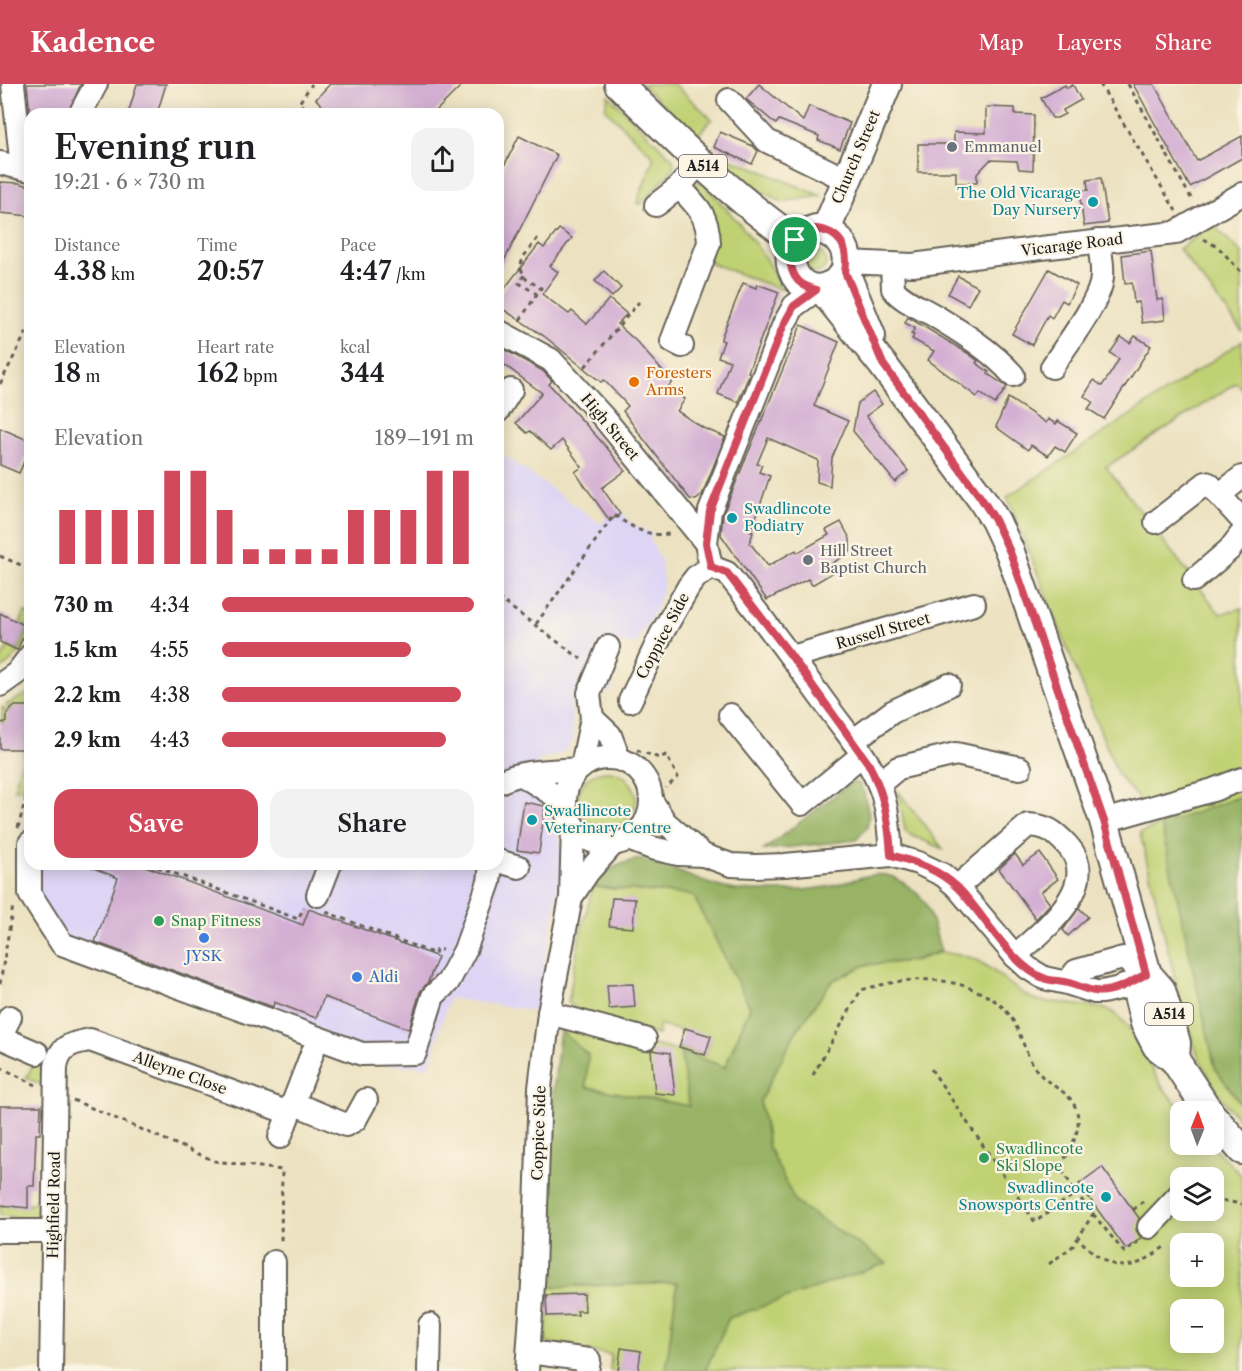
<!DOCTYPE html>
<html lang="en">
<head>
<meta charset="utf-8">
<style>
  :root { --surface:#fff; --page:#f2f2f2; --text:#202124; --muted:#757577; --accent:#d1495b }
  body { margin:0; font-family:"Libre Caslon Text",serif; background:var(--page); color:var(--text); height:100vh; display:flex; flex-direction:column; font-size:22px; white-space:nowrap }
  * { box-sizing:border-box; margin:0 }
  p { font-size:20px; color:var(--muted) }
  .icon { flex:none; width:33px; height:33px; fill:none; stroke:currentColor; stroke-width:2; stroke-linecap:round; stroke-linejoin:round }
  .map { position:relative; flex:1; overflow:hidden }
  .panel { position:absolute; left:24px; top:24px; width:480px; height:762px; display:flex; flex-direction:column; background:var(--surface); border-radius:18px; box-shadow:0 3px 15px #0003 }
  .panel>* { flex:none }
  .needle { width:39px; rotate:1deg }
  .controls { position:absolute; left:1170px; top:1017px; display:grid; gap:12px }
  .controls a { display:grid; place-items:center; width:54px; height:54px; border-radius:12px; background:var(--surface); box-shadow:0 3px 15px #0003; font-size:30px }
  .pin { position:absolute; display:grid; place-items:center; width:51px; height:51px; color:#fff; margin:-26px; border:3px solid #fff; border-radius:50%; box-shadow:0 2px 6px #0007 }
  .round { display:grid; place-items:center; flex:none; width:63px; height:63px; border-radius:18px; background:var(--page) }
  .headline { display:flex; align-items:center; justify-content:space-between; height:102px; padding:0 30px }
  h1 { font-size:33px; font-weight:600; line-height:45px }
  .stats { display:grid; grid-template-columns:repeat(3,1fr); gap:9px; height:102px; padding:6px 30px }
  .stats div { display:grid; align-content:center }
  .stats b { font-size:26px; font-weight:600 }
  .stats small { font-size:16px; font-weight:400 }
  .stats p { font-size:16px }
  .chart { height:168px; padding:12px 30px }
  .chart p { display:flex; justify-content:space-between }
  .chart svg { width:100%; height:108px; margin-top:6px; stroke:var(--accent); stroke-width:6 }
  .primary-button { display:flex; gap:12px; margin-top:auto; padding:12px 30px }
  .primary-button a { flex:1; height:69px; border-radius:18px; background:var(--accent); color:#fff; font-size:24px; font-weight:600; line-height:69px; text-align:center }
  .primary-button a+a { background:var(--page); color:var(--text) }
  ul { padding:0 30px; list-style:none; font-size:20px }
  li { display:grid; grid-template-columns:96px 72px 1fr; align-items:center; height:45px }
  li i { height:15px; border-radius:8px; background:var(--accent) }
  header { display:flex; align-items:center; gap:36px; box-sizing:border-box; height:84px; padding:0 30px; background:var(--accent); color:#fff }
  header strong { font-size:28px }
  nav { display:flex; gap:33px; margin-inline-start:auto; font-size:21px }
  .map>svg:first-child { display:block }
  .built { fill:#ded5f5 }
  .green { fill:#c0d173; stroke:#6e7648; stroke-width:1.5; fill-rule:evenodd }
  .forest { fill:#98b365; stroke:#5a6840; stroke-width:1.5 }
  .building { fill:#d3afd3 }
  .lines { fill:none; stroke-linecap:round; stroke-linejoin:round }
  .minor-casing { stroke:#656156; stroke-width:26 }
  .major-casing { stroke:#656156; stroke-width:32 }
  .path { stroke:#656156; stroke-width:3; stroke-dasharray:4.5 4.5; stroke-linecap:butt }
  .minor { stroke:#fff; stroke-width:22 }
  .major { stroke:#fff; stroke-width:28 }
  .route-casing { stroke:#fff; stroke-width:12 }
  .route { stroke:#d1495b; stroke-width:8 }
  .worship-dot { fill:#6b7280; stroke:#fcf5e5; stroke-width:2 }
  .culture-dot { fill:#0f9aa8; stroke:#fcf5e5; stroke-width:2 }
  .food-dot { fill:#e8710a; stroke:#fcf5e5; stroke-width:2 }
  .leisure-dot { fill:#2e9e5b; stroke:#fcf5e5; stroke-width:2 }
  .shop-dot { fill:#3f7fe0; stroke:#fcf5e5; stroke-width:2 }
  .labels { text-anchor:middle; stroke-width:4.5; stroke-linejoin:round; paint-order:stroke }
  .shield { fill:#fcf5e5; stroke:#5f5d58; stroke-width:1.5 }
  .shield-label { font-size:14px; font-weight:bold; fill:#1c1c1c }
  .worship-label { font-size:15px; fill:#5b616d; stroke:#fcf5e5; text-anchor:start }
  .street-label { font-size:15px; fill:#1c1c1c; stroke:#fcf5e5 }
  .culture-label { font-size:15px; fill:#0d838f; stroke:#fcf5e5; text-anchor:end }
  .food-label { font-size:15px; fill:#c56008; stroke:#fcf5e5; text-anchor:start }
  .leisure-label { font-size:15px; fill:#27864d; stroke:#fcf5e5; text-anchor:start }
  .shop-label { font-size:15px; fill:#366cbe; stroke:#fcf5e5 }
</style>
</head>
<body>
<header>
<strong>Kadence</strong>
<nav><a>Map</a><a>Layers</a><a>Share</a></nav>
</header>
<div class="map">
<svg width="1242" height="1287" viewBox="0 0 1242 1287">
  <rect width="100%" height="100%" fill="#fcf5e5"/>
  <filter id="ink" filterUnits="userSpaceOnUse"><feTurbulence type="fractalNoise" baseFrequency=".0167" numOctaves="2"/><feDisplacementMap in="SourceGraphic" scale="12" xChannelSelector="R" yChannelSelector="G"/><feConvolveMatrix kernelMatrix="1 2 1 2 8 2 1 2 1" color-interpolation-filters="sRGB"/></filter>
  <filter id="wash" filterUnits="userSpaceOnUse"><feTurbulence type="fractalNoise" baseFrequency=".008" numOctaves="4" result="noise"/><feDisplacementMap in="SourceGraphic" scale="24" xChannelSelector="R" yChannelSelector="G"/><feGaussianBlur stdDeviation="1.35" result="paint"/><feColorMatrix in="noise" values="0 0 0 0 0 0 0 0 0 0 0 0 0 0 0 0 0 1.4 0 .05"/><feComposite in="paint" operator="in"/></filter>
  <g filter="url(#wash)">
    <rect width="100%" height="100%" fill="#ece2c1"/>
    <!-- built -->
    <polygon class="built" points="498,367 601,440 616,422 632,440 651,449 651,457 660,474 664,501 655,526 635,561 622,558 614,570 612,608 571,612 573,657 566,666 556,672 539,675 536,711 550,722 565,773 536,927 449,914 429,983 359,979 55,862 44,853 22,811 25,735 30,717 30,780 498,780"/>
    <!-- green -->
    <g class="green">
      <polygon points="641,0 674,0 712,35 697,52"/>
      <polygon points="608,11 673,75 674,82 672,86 640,121 637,119 654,73 605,25"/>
      <polygon points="712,69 745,80 821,112 782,118 750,101"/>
      <path d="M700 97C731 129 764 164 782 206L710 179 692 104Z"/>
      <polygon points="1213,141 1242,169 1242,247 1179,165"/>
      <circle cx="815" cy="178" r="11"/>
      <polygon points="1242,257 1242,305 1236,299 1106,383 1220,530 1242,524 1242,1040 1221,1014 1199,974 1182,924 1140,749 1161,741 1118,691 1007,413"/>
      <path d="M25 528 30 531C30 556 21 571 0 586V578L8 562 17 566 28 543 20 539Z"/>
      <path d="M30 608V622L7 639H0L2 638V623L8 628 10 626 6 621C14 615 22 614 30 608Z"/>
      <polygon points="25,653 30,653 30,681 22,705 14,705 24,668"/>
      <circle cx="607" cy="716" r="29"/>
      <polygon points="898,707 943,765 908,750 905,746"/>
      <polygon points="593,803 693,811 750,923 725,983 681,968 690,1022 586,1003 587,971 560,946 567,941 679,967 679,963 705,971 711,953 684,948 660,941 658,951 585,930 568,919 580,851"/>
      <path d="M941 868C952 870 967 871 977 876 1001 888 1025 922 1054 918 1071 921 1089 921 1105 925 1131 933 1145 975 1158 996 1165 1008 1175 1018 1185 1027L1180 1028V1060L1211 1061 1242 1092V1287H705L729 1234 886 1179 796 1119 768 1064 760 1017 795 949 832 897 865 881 913 877ZM1180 1094H1214V1126H1180ZM1180 1160H1214V1192H1180ZM1180 1226H1214V1258H1180Z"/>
      <polygon points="36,976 41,978 43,1001 26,994"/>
      <polygon points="41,1115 41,1136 17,1135 15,1133 0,1132 0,1121 24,1123"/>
      <polygon points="677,1199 666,1287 610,1287 611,1271 546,1259 547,1232 577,1231 577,1227 585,1226 585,1215 589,1214 588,1210 546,1211 545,1203"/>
    </g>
    <!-- forest -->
    <g class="forest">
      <polygon points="852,698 859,699 864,709 869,730 867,744 856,756 764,766"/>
      <polygon points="1242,712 1242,1022 1215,984 1161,741"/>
      <path d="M637 775C673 781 702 802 736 806 766 808 798 808 827 803 847 800 870 786 890 792 901 796 916 807 923 816 930 823 937 857 941 867L913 877 865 881 832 897 795 949 760 1017 769 1064 796 1119 887 1179 729 1234 705 1287H666L677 1199 545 1203 547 1064 560 946 588 971 586 1003 689 1022 680 967 725 983 750 923 693 811 593 803C601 784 620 781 637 775Z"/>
    </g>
    <g id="blocks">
      <!-- building -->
      <g class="building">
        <polygon points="27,0 81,0 67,30 30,30"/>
        <polygon points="137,0 166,0 157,30 128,30"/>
        <polygon points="330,0 463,0 433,30 330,30 316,15"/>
        <polygon points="759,0 803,37 809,22 850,39 840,65 818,56 819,52 779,36 776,40 746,15"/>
        <polygon points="1133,0 1154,0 1197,77 1242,52 1242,74 1190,103"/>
        <polygon points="1065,1 1067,4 1073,1 1081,16 1063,26 1065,30 1057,34 1052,34 1041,14"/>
        <polygon points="986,23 1015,24 1015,30 1034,31 1033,86 1019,85 1017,77 990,76 977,90 977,99 956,99 956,88 918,88 918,60 954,60 954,48 986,49"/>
        <polygon points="720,48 753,62 758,67 752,80 714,63"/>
        <polygon points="519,52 557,71 498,189 498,94"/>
        <polygon points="1101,94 1108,139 1084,142 1079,107 1088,106 1087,96"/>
        <polygon points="0,98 19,99 30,102 30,132 0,129"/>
        <polygon points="559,145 572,154 550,182 558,188 542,210 569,230 572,227 587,240 609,215 627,230 617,240 637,258 672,298 668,303 685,315 677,327 703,344 725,353 702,411 696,416 690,415 639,349 623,327 628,322 604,296 601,298 544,252 498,222 498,213 539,160 544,164"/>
        <polygon points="1151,167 1157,216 1163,215 1165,236 1142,239 1139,218 1134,219 1132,199 1125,200 1122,171"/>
        <polygon points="1049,185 1077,201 1067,219 1062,216 1052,234 1048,231 1032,261 1012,250"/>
        <polygon points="604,187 621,204 612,213 595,197"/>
        <polygon points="958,192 978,203 968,221 948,210"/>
        <polygon points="743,199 756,204 757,200 779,208 748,288 750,289 738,318 718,310 730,277 718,273 724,257 721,256 721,254"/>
        <polygon points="908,233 969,270 978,277 976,279 989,288 988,290 1007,303 995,320 980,309 977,313 928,276 934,267 912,255 914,251 911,250 915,244 905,239"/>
        <polygon points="801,241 839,258 814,322 848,337 832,374 830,402 817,398 818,376 768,354 757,380 762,381 759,388 770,392 751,448 753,448 750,459 768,482 796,466 797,469 829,451 826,446 841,438 850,455 850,468 828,482 832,489 812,501 808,495 767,516 721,451 723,430"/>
        <polygon points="1135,252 1151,262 1104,335 1088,325 1093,318 1084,312 1094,296 1102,302 1112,287 1119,275 1110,269 1121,253 1130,259"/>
        <polygon points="498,262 543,287 552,297 549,300 608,365 625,387 602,404 620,430 610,437 575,388 582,383 562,356 551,366 530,347 527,349 516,339 542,309 498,276"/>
        <polygon points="873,308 882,320 866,332 908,387 895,398 853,347 858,319"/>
        <polygon points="1008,314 1046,339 1048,335 1056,340 1058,337 1077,349 1065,368 1055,362 1048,372 1031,361 1028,366 996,343"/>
        <polygon points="0,344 30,357 30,364 19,389 0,381"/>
        <polygon points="0,529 28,543 17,566 0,558"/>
        <polygon points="15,622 30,622 30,653 25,653 24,665 0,665 0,639 7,638 7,629"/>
        <polygon points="524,718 545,722 539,769 517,766"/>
        <polygon points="1040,769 1058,795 1041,808 1050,820 1036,835 999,785 1015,770 1023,781"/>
        <polygon points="84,780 140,780 303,841 309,825 438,873 428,898 420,908 409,945 324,913 316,934 274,918 273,923 95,858 118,794"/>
        <polygon points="612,814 635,815 633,844 609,842"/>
        <polygon points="1079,824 1088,833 1068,852 1063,846"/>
        <polygon points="633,900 635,923 609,925 607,901"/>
        <polygon points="685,944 711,952 705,971 679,963"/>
        <polygon points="652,966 670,969 675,1011 655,1009 651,967"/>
        <polygon points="0,1022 41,1022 40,1050 36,1050 34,1102 28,1102 28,1124 0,1121"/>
        <polygon points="1102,1083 1139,1134 1136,1146 1141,1154 1126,1165 1079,1100"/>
        <polygon points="584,1210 585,1227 577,1227 578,1231 547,1232 546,1211"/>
        <polygon points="621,1264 641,1267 638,1287 618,1287"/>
      </g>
    </g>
  </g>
  <g filter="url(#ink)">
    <use href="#blocks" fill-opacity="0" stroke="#656156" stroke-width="1.5"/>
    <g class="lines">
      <!-- minor casing -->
      <g class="minor-casing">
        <g id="minor">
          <polyline points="13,0 22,84"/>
          <polyline points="729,16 767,57 847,96"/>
          <polyline points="80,30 96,0"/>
          <polyline points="0,79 30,86"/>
          <polyline points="656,121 679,103"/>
          <polyline points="847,178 913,181 1041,164 1175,149 1242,110"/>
          <path d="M892 181 893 205C904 218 920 223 935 232 963 249 992 267 1013 291"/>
          <polyline points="498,247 551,276 604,334 706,459"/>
          <path d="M682 262 672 257 709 159C708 132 698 122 679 103L699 79"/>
          <path d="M1052 283C1066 261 1095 224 1101 200 1104 186 1101 171 1098 157"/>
          <polyline points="498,327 511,306"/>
          <polyline points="1219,411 1242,393"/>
          <polyline points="1156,438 1206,399 1209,400 1242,436"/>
          <path d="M711 483 727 489C762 534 796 579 830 626 846 648 865 670 876 694 888 718 889 745 891 771"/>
          <polyline points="1194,496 1230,465 1242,449"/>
          <polyline points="792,573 974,520"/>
          <polyline points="0,601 17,589 30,572"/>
          <polyline points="630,617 662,549 689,502 696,493 711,483 706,459 710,427 784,240 794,222 816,206"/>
          <polyline points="730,631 802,720 862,671"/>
          <polyline points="592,634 610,651 619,675"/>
          <polyline points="853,657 892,628 949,601"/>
          <circle cx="608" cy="717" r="43"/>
          <polyline points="582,682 592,634 589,609 608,563"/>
          <polyline points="522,691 565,718"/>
          <path d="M498 699C521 686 553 687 579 685"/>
          <polyline points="879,700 898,684 956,670 1020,684"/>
          <polyline points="651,716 665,738 703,771"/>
          <polyline points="1104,737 1213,706 1242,695"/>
          <polyline points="628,755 652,764 678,770 703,771 731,781 755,782 785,781 891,771 918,779 943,791 957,803 1015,872 1028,884 1044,894 1067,899 1095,908 1102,908 1120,904 1147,890 1123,874 1076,887 1067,899"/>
          <polyline points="30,759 30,810 62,860 362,970 415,969 433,912 448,898 465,866 489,798 491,780"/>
          <polyline points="498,777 519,783"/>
          <path d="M957 803 1028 741C1047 742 1054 747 1067 761 1104 801 1042 847 1015 872"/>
          <polyline points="318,811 330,780"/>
          <polyline points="572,812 588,788 614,759"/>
          <polyline points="549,929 645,955"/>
          <polyline points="0,953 37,969"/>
          <polyline points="0,953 10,933"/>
          <polyline points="293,1019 346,1041 355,1036 366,1016"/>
          <polyline points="280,1053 313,967"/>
          <polyline points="1149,1143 1180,1110"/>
          <polyline points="0,1147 54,1147"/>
          <polyline points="529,1268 589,1276 587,1287"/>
          <path d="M51 1287 56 983C59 962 72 959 90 956L289 1029"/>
          <polyline points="274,1287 274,1178"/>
          <polyline points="429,1287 430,1241"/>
          <polyline points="527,1287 534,1186 540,1004 549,929 571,814 573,741"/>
        </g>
      </g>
      <!-- major casing -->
      <g class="major-casing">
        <g id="major">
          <path d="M619 0C675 55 730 111 795 156"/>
          <path d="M816 145C836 147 850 163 846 184 844 191 838 198 831 201 795 221 769 157 816 145Z"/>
          <polyline points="826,146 887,0"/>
          <polyline points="845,188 871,252"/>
          <polyline points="823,206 883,281 981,414 995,436 1010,468 1104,737 1147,890 1161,906 1176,959 1175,976 1209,1028"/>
          <polyline points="1147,890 1138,911 1145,939 1157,962 1175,976"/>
          <polyline points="1214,1034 1242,1066"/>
        </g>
      </g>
      <!-- path -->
      <g class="path">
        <polyline points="1100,0 1176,127"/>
        <polyline points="1128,0 1192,116"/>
        <polyline points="311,30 299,19 312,0"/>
        <polyline points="1204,155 1219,164 1242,189"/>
        <polyline points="524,191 519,199 537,210"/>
        <polyline points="520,236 541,204 526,195 520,183 524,172 540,151"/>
        <polyline points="585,283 639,218"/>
        <polyline points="0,300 30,241"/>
        <polyline points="0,472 30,485"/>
        <polyline points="498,514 581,575"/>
        <path d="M536 540 614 431C632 443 650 455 673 449"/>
        <polyline points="637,666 659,674 666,671 678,693 666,704"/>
        <polyline points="18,744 30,699"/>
        <polyline points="149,780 298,835 304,823"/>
        <polyline points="326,828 435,870 436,865 442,866"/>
        <polyline points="0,900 13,822"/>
        <polyline points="0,983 36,1001"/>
        <polyline points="931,985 1035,1138 1076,1109 1093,1130 1078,1154"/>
        <path d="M813 991 861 906C900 895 934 890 973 905 986 911 998 917 1007 928 1022 946 1024 972 1039 989 1047 999 1059 1004 1068 1012 1089 1035 1073 1061 1060 1083L1076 1109"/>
        <polyline points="73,1016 215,1077 282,1086 281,1160"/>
        <polyline points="1214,1115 1242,1120"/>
        <polyline points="1133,1126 1143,1118"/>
        <polyline points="1093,1130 1124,1168 1138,1158"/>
        <path d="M1049 1180 1073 1162 1078 1154C1109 1187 1129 1192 1165 1162"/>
      </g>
      <!-- minor -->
      <use href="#minor" class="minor"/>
      <!-- major -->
      <use href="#major" class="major"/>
    </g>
  </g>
  <g class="lines" filter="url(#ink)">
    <!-- route casing -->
    <g class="route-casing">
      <path id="route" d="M816 145C841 148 849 164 845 188L883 280 981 414 995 436 1010 468 1104 737 1146 890C1131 898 1112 910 1095 907 1086 906 1077 901 1068 899 1061 897 1053 897 1046 895 1012 884 982 827 957 803 938 785 915 778 891 771 889 738 884 708 868 679L792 573 727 489 711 483 706 459 710 427 784 240 794 222 816 206C812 204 806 203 802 200 790 192 786 168 795 156 800 149 808 147 816 145Z"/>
    </g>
    <!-- route -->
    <use href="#route" class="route"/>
  </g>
  <!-- markers -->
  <g class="worship-dot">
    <circle cx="952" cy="63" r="6"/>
    <circle cx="808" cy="476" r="6"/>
  </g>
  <g class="culture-dot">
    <circle cx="1093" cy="118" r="6"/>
    <circle cx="732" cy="434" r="6"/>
    <circle cx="532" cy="736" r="6"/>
    <circle cx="1106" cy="1113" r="6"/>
  </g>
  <circle class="food-dot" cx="634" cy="298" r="6"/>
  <g class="leisure-dot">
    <circle cx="159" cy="837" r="6"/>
    <circle cx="984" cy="1074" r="6"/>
  </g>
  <g class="shop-dot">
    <circle cx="204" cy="854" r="6"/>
    <circle cx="357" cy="893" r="6"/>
  </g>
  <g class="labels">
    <!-- shield labels -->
    <g class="shield">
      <rect x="679" y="71" width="48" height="22" rx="4.5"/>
      <rect x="1145" y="919" width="48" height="22" rx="4.5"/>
    </g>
    <g class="shield-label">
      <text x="703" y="87">A514</text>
      <text x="1169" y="935">A514</text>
    </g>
    <!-- worship labels -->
    <g class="worship-label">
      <text x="964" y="68">Emmanuel</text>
      <text x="820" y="472">Hill Street<tspan x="820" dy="17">Baptist Church</tspan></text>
    </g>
    <!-- street labels -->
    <g class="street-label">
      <text transform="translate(856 73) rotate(-67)" y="5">Church Street</text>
      <text transform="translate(1072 161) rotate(-7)" y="5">Vicarage Road</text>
      <text transform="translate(610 343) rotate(50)" y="5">High Street</text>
      <text transform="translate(883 547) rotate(-16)" y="5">Russell Street</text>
      <text transform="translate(663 552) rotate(-62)" y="5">Coppice Side</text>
      <text transform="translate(180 989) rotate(20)" y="5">Alleyne Close</text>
      <text transform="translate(539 1049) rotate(-88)" y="5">Coppice Side</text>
      <text transform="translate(54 1121) rotate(-89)" y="5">Highfield Road</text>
    </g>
    <!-- culture labels -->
    <g class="culture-label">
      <text x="1081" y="114">The Old Vicarage<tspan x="1081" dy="17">Day Nursery</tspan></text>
      <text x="744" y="430" text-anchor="start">Swadlincote<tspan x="744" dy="17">Podiatry</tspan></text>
      <text x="544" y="732" text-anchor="start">Swadlincote<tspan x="544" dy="17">Veterinary Centre</tspan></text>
      <text x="1094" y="1109">Swadlincote<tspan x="1094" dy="17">Snowsports Centre</tspan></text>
    </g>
    <!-- food labels -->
    <g class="food-label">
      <text x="646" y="294">Foresters<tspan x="646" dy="17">Arms</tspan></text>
    </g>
    <!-- leisure labels -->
    <g class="leisure-label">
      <text x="171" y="842">Snap Fitness</text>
      <text x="996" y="1070">Swadlincote<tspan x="996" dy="17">Ski Slope</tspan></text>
    </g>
    <!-- shop labels -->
    <g class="shop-label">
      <text x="204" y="877">JYSK</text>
      <text x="369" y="898" text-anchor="start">Aldi</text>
    </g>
  </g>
</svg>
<div class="controls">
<a><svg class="needle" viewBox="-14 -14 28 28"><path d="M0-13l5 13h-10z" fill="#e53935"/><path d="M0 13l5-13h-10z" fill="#757577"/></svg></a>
<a><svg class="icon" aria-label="layers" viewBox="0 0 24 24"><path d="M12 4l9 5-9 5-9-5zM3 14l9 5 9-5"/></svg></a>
<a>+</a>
<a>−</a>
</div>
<div class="pin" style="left:795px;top:156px;background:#1e9e55"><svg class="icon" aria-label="arrive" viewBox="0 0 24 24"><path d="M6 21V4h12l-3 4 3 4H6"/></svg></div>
<section class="panel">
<div class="headline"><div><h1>Evening run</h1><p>19:21 · 6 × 730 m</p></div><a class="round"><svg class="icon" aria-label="share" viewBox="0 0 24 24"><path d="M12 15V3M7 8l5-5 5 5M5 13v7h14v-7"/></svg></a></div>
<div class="stats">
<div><p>Distance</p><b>4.38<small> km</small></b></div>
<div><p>Time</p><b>20:57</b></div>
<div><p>Pace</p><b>4:47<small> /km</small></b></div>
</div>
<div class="stats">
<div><p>Elevation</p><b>18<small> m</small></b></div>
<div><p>Heart rate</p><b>162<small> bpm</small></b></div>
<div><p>kcal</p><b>344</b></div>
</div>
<div class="chart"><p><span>Elevation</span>189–191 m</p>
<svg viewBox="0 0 160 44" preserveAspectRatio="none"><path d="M5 44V22M15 44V22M25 44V22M35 44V22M45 44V6M55 44V6M65 44V22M75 44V38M85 44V38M95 44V38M105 44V38M115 44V22M125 44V22M135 44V22M145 44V6M155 44V6"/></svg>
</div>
<ul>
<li><b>730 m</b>4:34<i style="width:100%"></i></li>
<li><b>1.5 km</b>4:55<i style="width:75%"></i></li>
<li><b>2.2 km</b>4:38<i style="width:95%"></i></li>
<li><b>2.9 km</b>4:43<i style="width:89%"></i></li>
</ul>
<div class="primary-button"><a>Save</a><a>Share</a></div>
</section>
</div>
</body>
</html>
